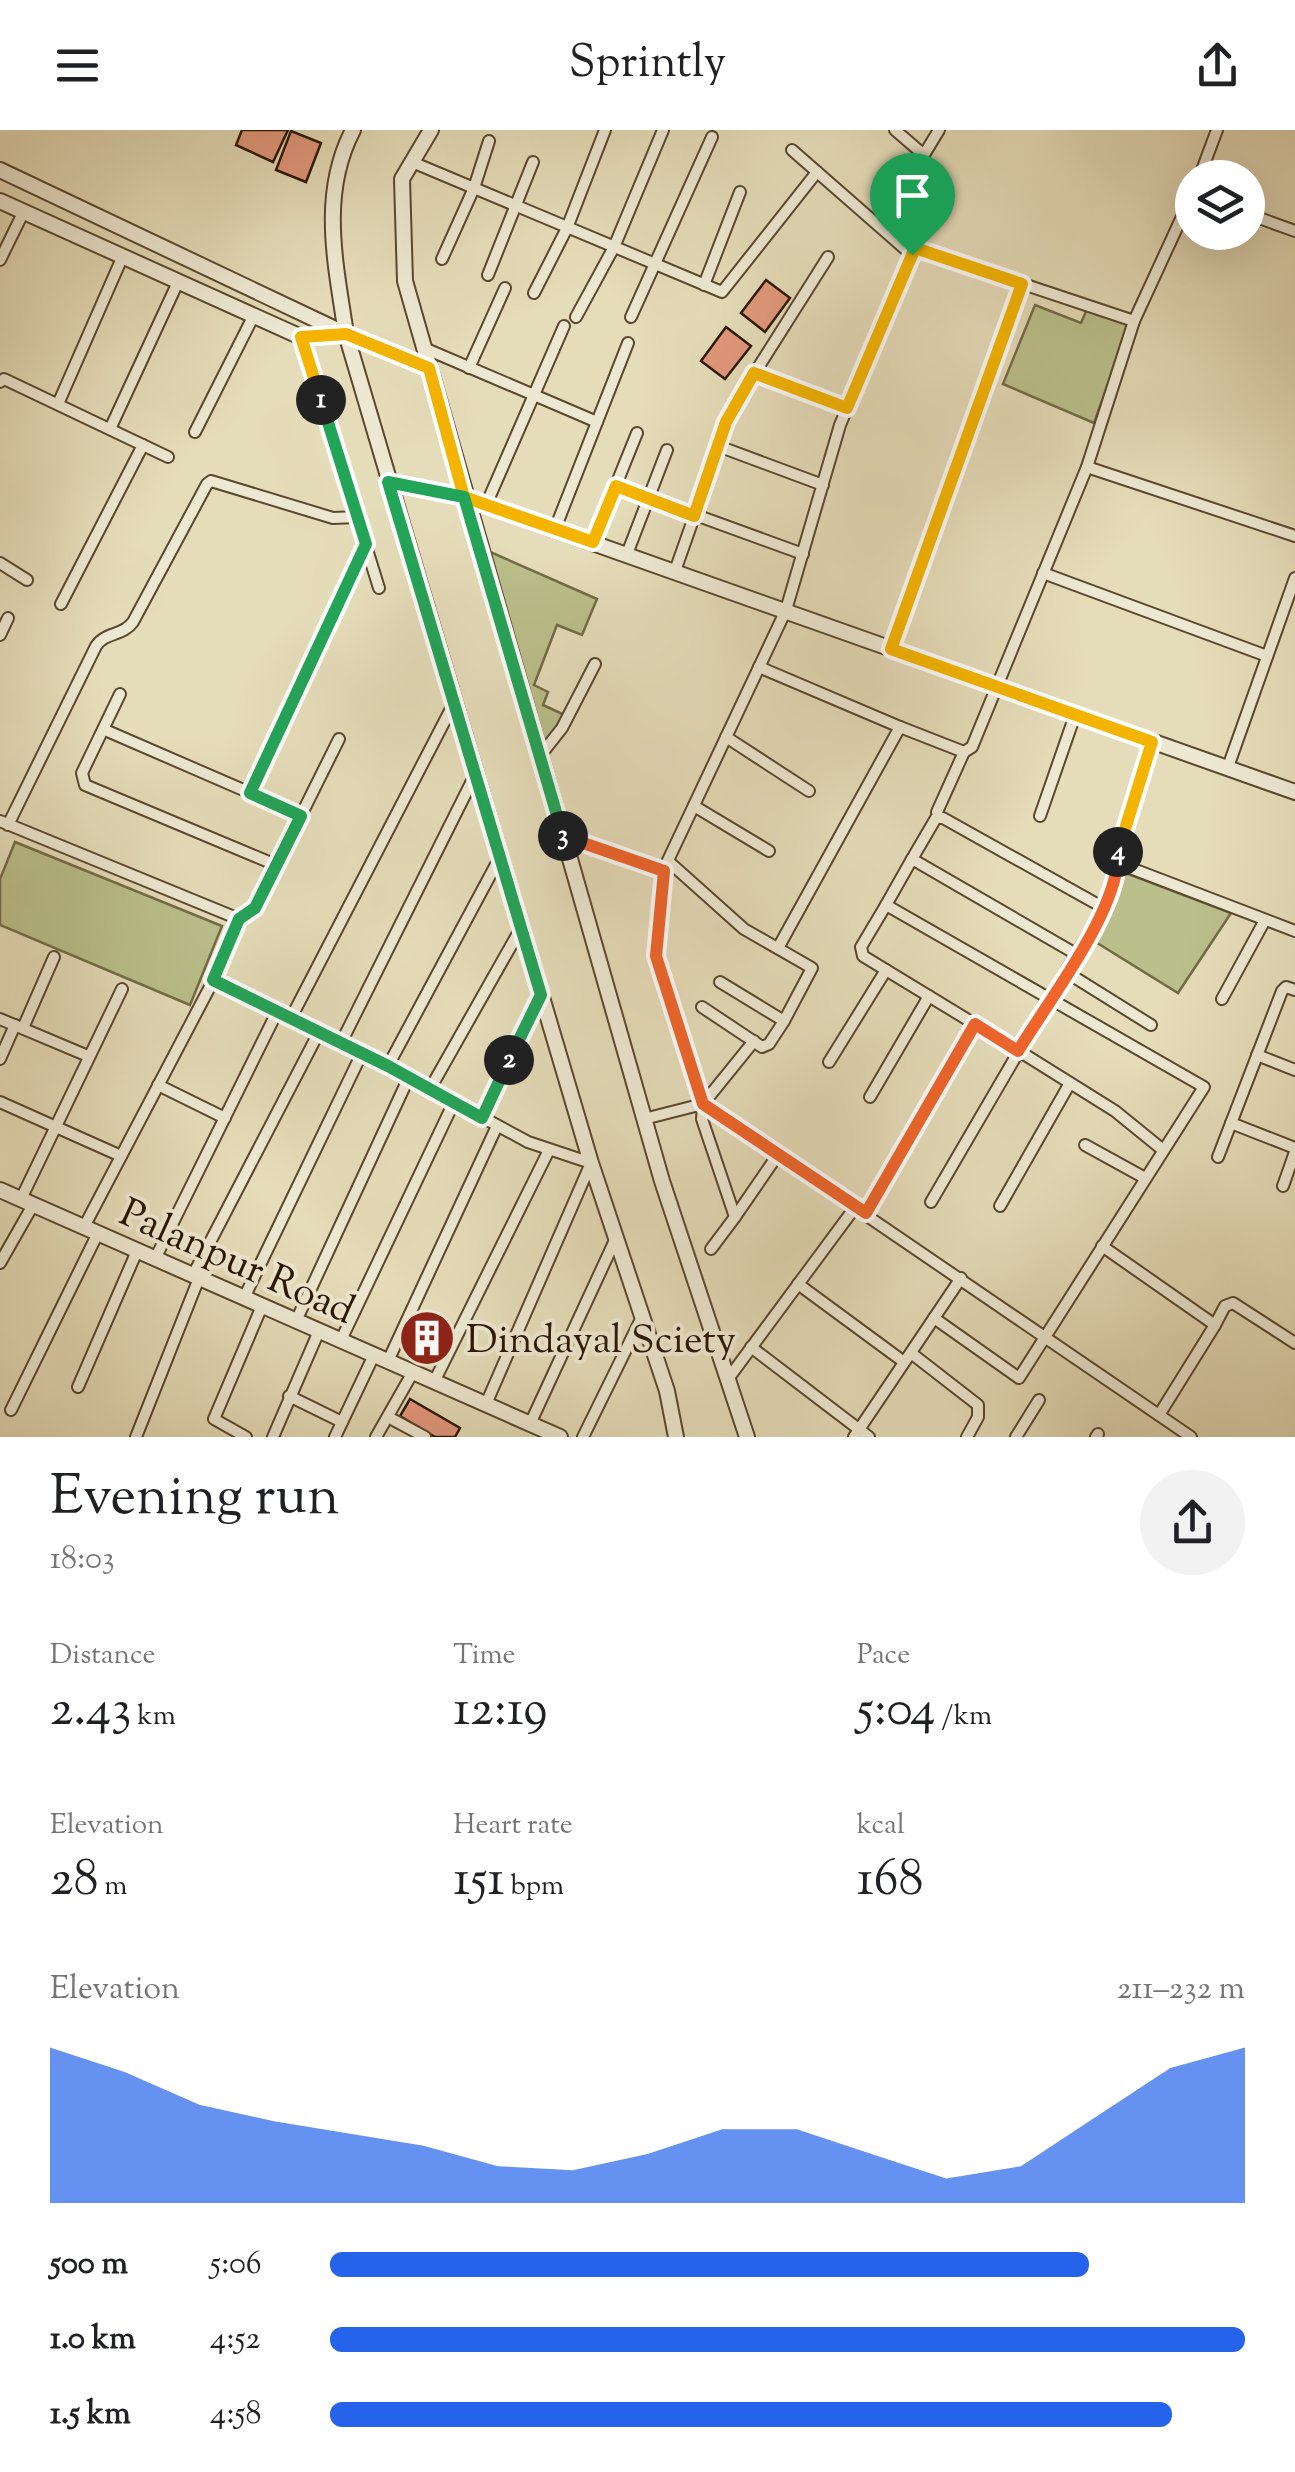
<!DOCTYPE html>
<html lang="en">
<head>
<meta charset="utf-8">
<style>
  :root { --surface:#fff; --page:#f2f2f2; --text:#202124; --muted:#757577; --accent:#2563eb }
  body { margin:0; font-family:"Sorts Mill Goudy",serif; background:var(--page); color:var(--text); height:100vh; display:flex; flex-direction:column; font-size:38px; white-space:nowrap }
  * { box-sizing:border-box; margin:0 }
  p { font-size:32px; color:var(--muted) }
  .icon { flex:none; width:55px; height:55px; fill:none; stroke:currentColor; stroke-width:2; stroke-linecap:round; stroke-linejoin:round }
  .map { position:relative; height:1307px; overflow:hidden }
  .side { display:flex; flex-direction:column; background:var(--surface); flex:1 }
  .side>* { flex:none }
  .controls { position:absolute; left:1175px; top:30px; display:grid; gap:20px }
  .controls a { display:grid; place-items:center; width:90px; height:90px; border-radius:50%; background:var(--surface); box-shadow:0 10px 40px #0002; font-size:50px }
  .pin { position:absolute; display:grid; place-items:center; width:85px; height:85px; color:#fff; margin:-102px -42px; border-radius:50% 50% 50% 0; rotate:-45deg; box-shadow:0 0 10px #0007 }
  .pin .icon { rotate:45deg }
  .km { position:absolute; width:50px; height:50px; margin:-25px; border-radius:50%; background:#222; color:#fff; font-size:28px; line-height:50px; text-align:center }
  .round { display:grid; place-items:center; flex:none; width:105px; height:105px; border-radius:52px; background:var(--page) }
  .summary { display:flex; align-items:center; justify-content:space-between; height:170px; padding:0 50px }
  h1 { font-size:55px; font-weight:600; line-height:75px }
  .metrics { display:grid; grid-template-columns:repeat(3,1fr); gap:15px; height:170px; padding:10px 50px }
  .metrics div { display:grid; align-content:center }
  .metrics b { font-size:50px; font-weight:600 }
  .metrics small { font-size:28px; font-weight:400 }
  .metrics p { font-size:28px }
  .chart { height:280px; padding:20px 50px }
  .chart p { display:flex; justify-content:space-between }
  .chart svg { width:100%; height:180px; margin-top:10px; fill:var(--accent); opacity:.7 }
  ul { padding:0 50px; list-style:none; font-size:32px }
  li { display:grid; grid-template-columns:160px 120px 1fr; align-items:center; height:75px }
  li i { height:25px; border-radius:12px; background:var(--accent) }
  header { display:flex; justify-content:space-between; align-items:center; height:130px; padding:0 50px; background:var(--surface); font-size:45px; font-weight:600 }
  .map>svg:first-child { display:block }
  .green { fill:#babf8b; stroke:#726b46; stroke-width:2.5 }
  .building { fill:#e2987c; stroke:#2a1700; stroke-width:2.5 }
  .lines { fill:none; stroke-linecap:round; stroke-linejoin:round }
  .minor-casing { stroke:#59482e; stroke-width:14 }
  .tertiary-casing { stroke:#59482e; stroke-width:18 }
  .minor { stroke:#eee8d2; stroke-width:10 }
  .tertiary { stroke:#eee8d2; stroke-width:14 }
  .split-1-casing { stroke:#fff; stroke-width:20 }
  .split-2-casing { stroke:#fff; stroke-width:20 }
  .split-3-casing { stroke:#fff; stroke-width:20 }
  .split-4-casing { stroke:#fff; stroke-width:20 }
  .split-5-casing { stroke:#fff; stroke-width:20 }
  .split-1 { stroke:#f5b400; stroke-width:12 }
  .split-2 { stroke:#22a559; stroke-width:12 }
  .split-3 { stroke:#22a559; stroke-width:12 }
  .split-4 { stroke:#f0652b; stroke-width:12 }
  .split-5 { stroke:#f5b400; stroke-width:12 }
  .labels { text-anchor:middle; stroke-width:8; stroke-linejoin:round; paint-order:stroke }
  .street-label { font-size:40px; fill:#2a1700; stroke:#eee8d2 }
  .poi-label { font-size:40px; fill:#2a1700; stroke:#eee8d2; text-anchor:start }
</style>
</head>
<body>
<header><svg class="icon" aria-label="menu" viewBox="0 0 24 24"><path d="M4 6h16M4 12h16M4 18h16"/></svg>Sprintly<svg class="icon" aria-label="share" viewBox="0 0 24 24"><path d="M12 15V3M7 8l5-5 5 5M5 13v7h14v-7"/></svg></header>
<div class="map">
<svg width="1295" height="1307" viewBox="0 0 1295 1307">
  <rect width="100%" height="100%" fill="#e5dcb9"/>
  <filter id="stains"><feTurbulence type="fractalNoise" baseFrequency=".002" numOctaves="4"/><feColorMatrix values="0 0 0 0 .2 0 0 0 0 .09 0 0 0 0 .02 0 0 0 .5 -.17"/></filter>
  <radialGradient id="worn" r=".72"><stop offset=".6" stop-color="#630" stop-opacity="0"/><stop offset="1" stop-color="#630" stop-opacity=".3"/></radialGradient>
  <!-- green -->
  <g class="green">
    <polygon points="1035,175 1081,193 1087,179 1130,193 1094,293 1003,254"/>
    <polygon points="488,421 597,469 582,505 557,495 534,555 548,562 543,575 567,586 541,622"/>
    <polygon points="15,712 222,796 190,875 0,795 0,749"/>
    <polygon points="1123,742 1231,783 1178,863 1094,811"/>
  </g>
  <!-- building -->
  <g class="building">
    <polygon points="242,0 288,0 273,32 236,15"/>
    <polygon points="291,1 321,13 306,52 276,40"/>
    <polygon points="766,150 790,168 765,202 741,183"/>
    <polygon points="726,197 751,216 725,249 701,231"/>
    <polygon points="416,1184 453,1201 438,1231 402,1214"/>
    <polygon points="410,1269 460,1298 455,1307 435,1307 400,1286"/>
  </g>
  <g class="lines">
    <!-- minor casing -->
    <g class="minor-casing">
      <g id="minor">
        <polyline points="895,0 924,25"/>
        <polyline points="939,0 922,28 915,118 840,295 786,480 663,741 657,826 703,974 1191,1307"/>
        <polyline points="792,20 912,125"/>
        <polyline points="412,32 722,162 817,42"/>
        <polyline points="1199,48 1217,0"/>
        <polyline points="1248,84 1295,101"/>
        <polyline points="915,118 1134,191"/>
        <polyline points="442,129 474,58 489,11"/>
        <polyline points="0,130 24,81"/>
        <polyline points="488,145 533,32"/>
        <polyline points="704,155 740,62"/>
        <polyline points="534,163 567,98 605,0"/>
        <polyline points="576,187 614,117 663,0"/>
        <polyline points="631,187 712,7"/>
        <polyline points="301,207 379,458"/>
        <polyline points="424,218 597,292"/>
        <polyline points="469,238 505,158"/>
        <polyline points="754,243 847,278"/>
        <polyline points="0,252 4,249 168,327"/>
        <polyline points="58,274 122,128"/>
        <polyline points="110,299 178,152"/>
        <polyline points="195,302 254,185"/>
        <polyline points="718,316 823,355"/>
        <polyline points="1087,337 1295,406"/>
        <polyline points="616,356 803,424"/>
        <polyline points="486,375 564,196"/>
        <polyline points="555,399 628,213"/>
        <polyline points="593,412 637,303"/>
        <polyline points="627,424 667,320"/>
        <polyline points="0,433 27,450"/>
        <polyline points="675,441 732,279 828,127"/>
        <polyline points="1043,443 1267,526"/>
        <polyline points="61,474 143,315"/>
        <polyline points="0,505 8,488"/>
        <polyline points="891,519 1022,154"/>
        <polyline points="759,537 900,597 778,818"/>
        <polyline points="120,564 82,643 85,655 276,735"/>
        <polyline points="900,597 964,622 972,617 1087,337 1134,191 1192,65"/>
        <polyline points="105,600 301,685"/>
        <polyline points="726,607 809,661"/>
        <polyline points="1152,612 1118,719 1120,734 1295,801"/>
        <polyline points="540,626 562,598 595,534"/>
        <polyline points="1228,637 1295,448"/>
        <polyline points="250,663 366,415"/>
        <polyline points="694,676 769,721"/>
        <polyline points="937,682 964,622"/>
        <polyline points="1040,686 1075,585"/>
        <polyline points="0,691 239,789 213,851 388,936 528,1012 591,1033 486,1274"/>
        <path d="M8 695 96 516C105 502 123 506 133 492L207 354 211 351 333 388 358 387"/>
        <polyline points="562,705 663,741"/>
        <path d="M912 729 936 688H943L1104 778C1075 826 1047 873 1019 921L863 826 861 817 886 775 1204 957 1019 1248 934 1188"/>
        <polyline points="668,731 744,799 812,838 784,891 720,852"/>
        <polyline points="886,775 912,729 1076,824"/>
        <polyline points="1104,778 1120,734"/>
        <polyline points="239,789 255,778 339,609"/>
        <polyline points="1066,842 1151,895"/>
        <polyline points="1222,869 1265,790"/>
        <polyline points="702,877 762,917 769,914 784,891"/>
        <polyline points="291,888 454,573"/>
        <polyline points="0,889 88,926"/>
        <polyline points="23,898 54,827"/>
        <polyline points="341,913 475,645"/>
        <polyline points="1257,925 1295,940"/>
        <polyline points="0,929 15,895"/>
        <polyline points="829,932 886,840"/>
        <polyline points="388,936 500,727"/>
        <polyline points="158,955 225,988"/>
        <polyline points="430,959 521,798"/>
        <polyline points="870,967 929,866"/>
        <polyline points="0,972 121,1026"/>
        <polyline points="482,988 541,865"/>
        <polyline points="644,989 703,974"/>
        <polyline points="1231,993 1295,1018"/>
        <polyline points="1085,1015 1145,1048"/>
        <polyline points="1218,1027 1282,861 1286,857 1295,860"/>
        <polyline points="1283,1056 1295,1022"/>
        <polyline points="21,1069 122,859"/>
        <polyline points="931,1072 1019,921 1115,981 1163,1020"/>
        <polyline points="1000,1076 1070,953"/>
        <polyline points="866,1083 975,894"/>
        <polyline points="735,1087 779,1023"/>
        <polyline points="84,1097 213,851"/>
        <polyline points="1102,1116 1215,1195 1225,1176 1233,1173 1295,1213"/>
        <polyline points="711,1119 735,1087 702,989 703,974 754,911"/>
        <polyline points="155,1129 277,882"/>
        <polyline points="0,1133 33,1075"/>
        <polyline points="193,1145 319,902"/>
        <polyline points="798,1154 904,1232"/>
        <polyline points="244,1168 362,923"/>
        <polyline points="296,1191 409,947"/>
        <polyline points="341,1210 454,972"/>
        <polyline points="751,1217 869,1307"/>
        <polyline points="911,1223 978,1275 978,1287 967,1307"/>
        <polyline points="388,1231 497,996"/>
        <polyline points="728,1249 856,1076"/>
        <polyline points="434,1252 549,1020"/>
        <polyline points="78,1257 137,1121"/>
        <polyline points="289,1266 342,1292"/>
        <polyline points="11,1280 98,1103"/>
        <polyline points="1159,1285 1215,1195"/>
        <polyline points="388,1287 425,1307"/>
        <polyline points="530,1294 616,1108"/>
        <polyline points="136,1307 199,1148"/>
        <polyline points="246,1307 214,1289 262,1176"/>
        <polyline points="273,1307 319,1201"/>
        <polyline points="335,1307 374,1225"/>
        <polyline points="376,1307 413,1242"/>
        <polyline points="583,1307 642,1187"/>
        <polyline points="854,1307 961,1148"/>
        <polyline points="1016,1307 1039,1270"/>
        <polyline points="1096,1307 1098,1304"/>
      </g>
    </g>
    <!-- tertiary casing -->
    <g class="tertiary-casing">
      <g id="tertiary">
        <path d="M353 0C319 65 336 135 346 204L591 1033 667 1261 676 1307"/>
        <polyline points="431,0 402,49 405,151 662,1051 747,1307"/>
        <polyline points="0,40 346,204 429,238"/>
        <polyline points="0,71 301,207 345,204"/>
        <polyline points="388,352 463,367 1295,662"/>
        <polyline points="0,1060 560,1307"/>
      </g>
    </g>
    <!-- minor -->
    <use href="#minor" class="minor"/>
    <!-- tertiary -->
    <use href="#tertiary" class="tertiary"/>
  </g>
  <g class="lines">
    <!-- split-1 casing -->
    <g class="split-1-casing">
      <polyline id="split-1" points="321,270 301,207 346,204 429,238 464,367 593,412 616,356 694,386 726,292 754,243 847,278 912,125"/>
    </g>
    <!-- split-2 casing -->
    <g class="split-2-casing">
      <polyline id="split-2" points="321,270 366,414 250,663 301,686 255,778 239,789 213,850 388,936 482,988 509,930"/>
    </g>
    <!-- split-3 casing -->
    <g class="split-3-casing">
      <polyline id="split-3" points="509,930 541,865 388,352 464,367 563,706"/>
    </g>
    <!-- split-4 casing -->
    <g class="split-4-casing">
      <path id="split-4" d="M563 706 664 741 656 826 703 974 866 1083 975 894 1018 921C1049 870 1120 779 1118 722"/>
    </g>
    <!-- split-5 casing -->
    <g class="split-5-casing">
      <polyline id="split-5" points="912,125 915,118 1022,154 891,519 1152,612 1118,722"/>
    </g>
    <!-- split-1 -->
    <use href="#split-1" class="split-1"/>
    <!-- split-2 -->
    <use href="#split-2" class="split-2"/>
    <!-- split-3 -->
    <use href="#split-3" class="split-3"/>
    <!-- split-4 -->
    <use href="#split-4" class="split-4"/>
    <!-- split-5 -->
    <use href="#split-5" class="split-5"/>
  </g>
  <!-- icons -->
  <defs>
    <g id="building-disc" transform="scale(2.875)"><circle r="9.5" fill="#8f2418" stroke="#eee8d2"/><path d="M-4-6H4V6H1V3H-1V6H-4ZM-2.5-4.3h1.7v1.8h-1.7ZM.8-4.3h1.7v1.8H.8ZM-2.5-1h1.7V.8h-1.7ZM.8-1h1.7V.8H.8Z" fill="#fff"/></g>
  </defs>
  <g fill-rule="evenodd">
    <use href="#building-disc" x="427" y="1208"/>
  </g>
  <g class="labels">
    <!-- street labels -->
    <g class="street-label">
      <text transform="translate(238 1130) rotate(24)" y="14">Palanpur Road</text>
    </g>
    <!-- poi labels -->
    <g class="poi-label">
      <text x="466" y="1222">Dindayal Sciety</text>
    </g>
  </g>
  <rect width="100%" height="100%" filter="url(#stains)"/>
  <rect width="100%" height="100%" fill="url(#worn)"/>
</svg>
<div class="controls">
<a><svg class="icon" aria-label="layers" viewBox="0 0 24 24"><path d="M12 4l9 5-9 5-9-5zM3 14l9 5 9-5"/></svg></a>
</div>
<div class="pin" style="left:912px;top:125px;background:#1e9e55"><svg class="icon" aria-label="arrive" viewBox="0 0 24 24"><path d="M6 21V4h12l-3 4 3 4H6"/></svg></div>
<b class="km" style="left:321px;top:270px">1</b>
<b class="km" style="left:509px;top:930px">2</b>
<b class="km" style="left:563px;top:706px">3</b>
<b class="km" style="left:1118px;top:722px">4</b>
</div>
<section class="side">
<div class="summary"><div><h1>Evening run</h1><p>18:03</p></div><a class="round"><svg class="icon" aria-label="share" viewBox="0 0 24 24"><path d="M12 15V3M7 8l5-5 5 5M5 13v7h14v-7"/></svg></a></div>
<div class="metrics">
<div><p>Distance</p><b>2.43<small> km</small></b></div>
<div><p>Time</p><b>12:19</b></div>
<div><p>Pace</p><b>5:04<small> /km</small></b></div>
</div>
<div class="metrics">
<div><p>Elevation</p><b>28<small> m</small></b></div>
<div><p>Heart rate</p><b>151<small> bpm</small></b></div>
<div><p>kcal</p><b>168</b></div>
</div>
<div class="chart"><p><span>Elevation</span>211–232 m</p>
<svg viewBox="0 0 160 44" preserveAspectRatio="none"><path d="M0 44V6L10 12L20 20L30 24L40 27L50 30L60 35L70 36L80 32L90 26L100 26L110 32L120 38L130 35L140 23L150 11L160 6V44z"/></svg>
</div>
<ul>
<li><b>500 m</b>5:06<i style="width:83%"></i></li>
<li><b>1.0 km</b>4:52<i style="width:100%"></i></li>
<li><b>1.5 km</b>4:58<i style="width:92%"></i></li>
</ul>
</section>
</body>
</html>
